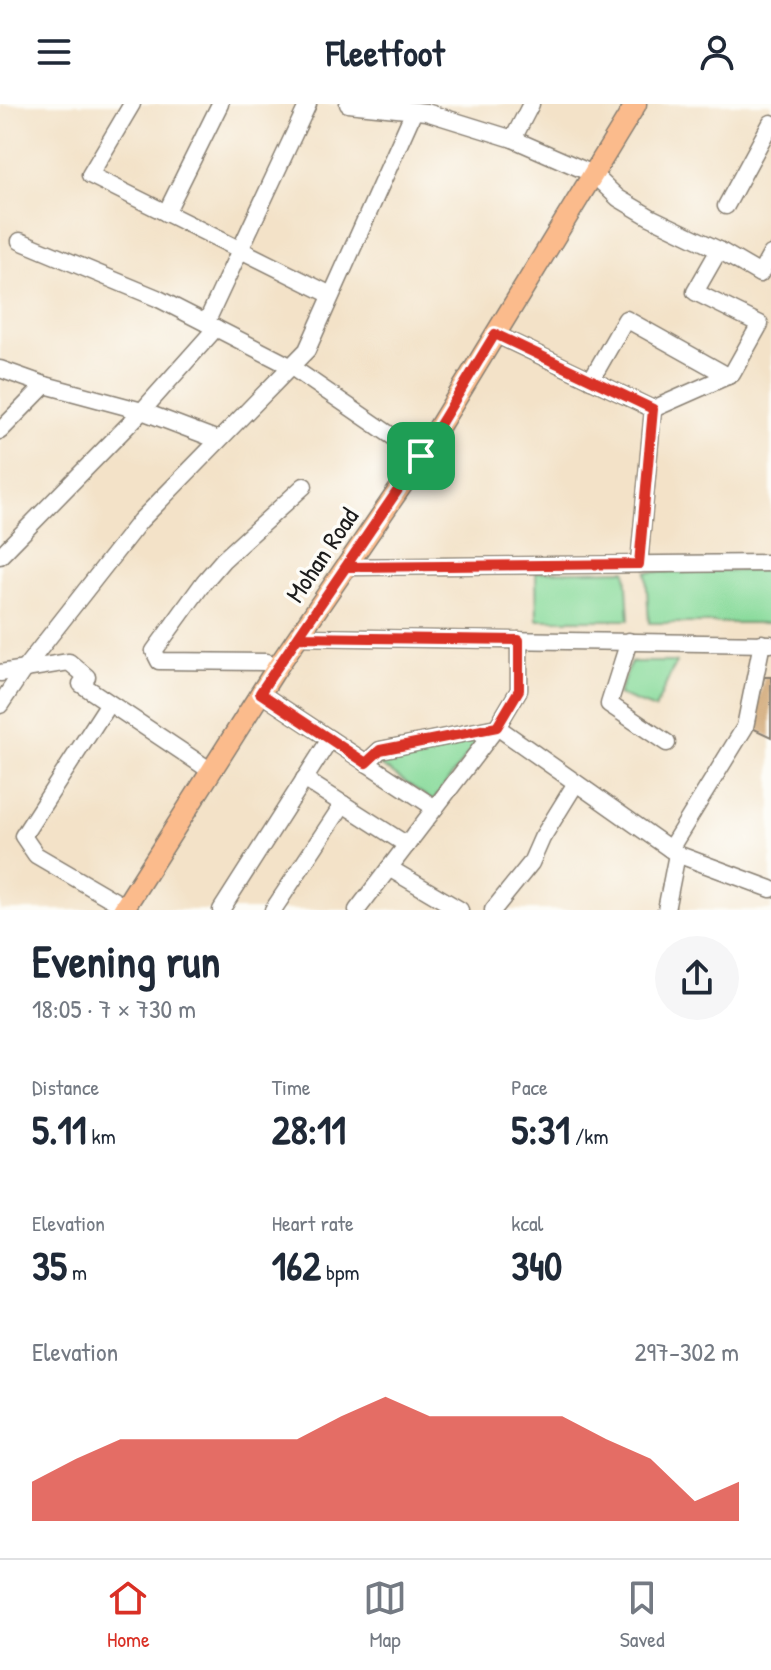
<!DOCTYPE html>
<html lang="en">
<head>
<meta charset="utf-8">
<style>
  :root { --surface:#fff; --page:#f6f6f7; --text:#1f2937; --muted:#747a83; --line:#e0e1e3; --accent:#d93025 }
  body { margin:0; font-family:"Patrick Hand",sans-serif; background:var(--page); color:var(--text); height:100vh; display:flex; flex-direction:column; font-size:30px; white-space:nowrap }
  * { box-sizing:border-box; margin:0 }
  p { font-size:26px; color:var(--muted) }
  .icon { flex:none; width:44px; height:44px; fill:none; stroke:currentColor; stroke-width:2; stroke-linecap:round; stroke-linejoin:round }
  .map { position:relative; height:806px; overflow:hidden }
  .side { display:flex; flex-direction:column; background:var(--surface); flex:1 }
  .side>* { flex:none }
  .pin { position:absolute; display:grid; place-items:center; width:68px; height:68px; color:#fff; margin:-34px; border-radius:16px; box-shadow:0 4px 12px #0006 }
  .round { display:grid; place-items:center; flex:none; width:84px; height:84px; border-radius:42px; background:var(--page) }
  .overview { display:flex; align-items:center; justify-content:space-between; height:136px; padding:0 32px }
  h1 { font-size:44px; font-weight:700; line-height:60px }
  .figures { display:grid; grid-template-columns:repeat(3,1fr); gap:12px; height:136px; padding:8px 32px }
  .figures div { display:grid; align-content:center }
  .figures b { font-size:40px; font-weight:700 }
  .figures small { font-size:22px; font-weight:400 }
  .figures p { font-size:22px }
  .chart { height:224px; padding:16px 32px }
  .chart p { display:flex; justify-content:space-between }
  .chart svg { width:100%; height:144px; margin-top:8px; fill:var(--accent); opacity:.7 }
  header { display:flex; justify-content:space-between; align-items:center; height:104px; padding:0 32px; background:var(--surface); font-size:36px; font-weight:700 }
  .tabs { display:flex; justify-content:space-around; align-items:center; height:112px; border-top:2px solid var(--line); background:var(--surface); font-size:22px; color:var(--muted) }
  .tabs a { display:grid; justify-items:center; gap:4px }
  .tabs .selected { color:var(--accent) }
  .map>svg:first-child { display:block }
  .green { fill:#8adb9c; stroke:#537c5c; stroke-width:2 }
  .building { fill:#d3ac7d }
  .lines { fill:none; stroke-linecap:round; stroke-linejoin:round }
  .minor-casing { stroke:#887f72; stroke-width:19 }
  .major-casing { stroke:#887f72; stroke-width:23 }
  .minor { stroke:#fff; stroke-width:16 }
  .major { stroke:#fbbb8c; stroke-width:20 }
  .route-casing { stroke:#fff; stroke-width:16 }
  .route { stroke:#d93025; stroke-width:10 }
  .labels { text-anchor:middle; stroke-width:7; stroke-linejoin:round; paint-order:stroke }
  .street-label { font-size:26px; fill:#1c1c1c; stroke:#fdfcf7 }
</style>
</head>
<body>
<header><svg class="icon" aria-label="menu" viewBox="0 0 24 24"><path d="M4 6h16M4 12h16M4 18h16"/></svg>Fleetfoot<svg class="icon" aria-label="person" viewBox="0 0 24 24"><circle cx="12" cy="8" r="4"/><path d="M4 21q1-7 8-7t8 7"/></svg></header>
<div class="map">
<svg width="771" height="806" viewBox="0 0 771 806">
  <rect width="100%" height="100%" fill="#fdfcf7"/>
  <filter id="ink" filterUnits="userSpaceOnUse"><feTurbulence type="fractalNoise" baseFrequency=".0125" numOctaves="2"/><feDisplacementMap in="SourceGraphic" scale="16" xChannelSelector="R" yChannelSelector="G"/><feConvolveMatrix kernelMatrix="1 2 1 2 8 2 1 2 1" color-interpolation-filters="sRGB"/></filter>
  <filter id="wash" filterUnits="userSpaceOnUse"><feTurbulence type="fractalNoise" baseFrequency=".006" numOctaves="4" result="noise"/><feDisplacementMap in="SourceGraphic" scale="32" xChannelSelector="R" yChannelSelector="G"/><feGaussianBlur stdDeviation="1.8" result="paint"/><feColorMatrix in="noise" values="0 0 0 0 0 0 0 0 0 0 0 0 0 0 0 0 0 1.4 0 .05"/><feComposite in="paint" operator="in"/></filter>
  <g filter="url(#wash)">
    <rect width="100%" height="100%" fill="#f3e2c8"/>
    <!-- green -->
    <g class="green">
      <polygon points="626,466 629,516 537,516 536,468"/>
      <polygon points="771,466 771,519 649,519 646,468"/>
      <polygon points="631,558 676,558 655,605 618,591"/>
      <polygon points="482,631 433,697 376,658 381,651"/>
    </g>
    <g id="blocks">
      <!-- building -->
      <polygon class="building" points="764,573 771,573 771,633 752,624"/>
    </g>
  </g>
  <g filter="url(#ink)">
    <use href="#blocks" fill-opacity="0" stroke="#887f72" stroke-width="2"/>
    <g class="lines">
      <!-- minor casing -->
      <g class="minor-casing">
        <g id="minor">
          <polyline points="132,0 90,71 331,191"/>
          <polyline points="348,0 426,8 513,35 593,70 618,94 650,113 719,146"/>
          <polyline points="513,35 531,0"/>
          <polyline points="726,102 771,19"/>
          <polyline points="166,109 220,0"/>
          <polyline points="20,137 157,194 290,262 421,352"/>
          <polyline points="206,219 308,0"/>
          <polyline points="495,230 653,305 639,460"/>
          <polyline points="0,265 45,281 142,307 218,336"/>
          <polyline points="591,276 626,215 728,272"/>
          <polyline points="653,305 732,270 760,220 695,188 719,146 760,170 771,150"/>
          <polyline points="0,327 45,281"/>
          <polyline points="0,452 142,307 216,224"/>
          <polyline points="346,463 771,459"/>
          <polyline points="298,533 771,540"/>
          <polyline points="629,537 609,600 667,639"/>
          <polyline points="276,565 266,558 159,557 154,547 204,478 223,456 304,382"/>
          <polyline points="0,569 69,558 87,573 81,580 211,667"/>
          <polyline points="260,589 435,704"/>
          <polyline points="109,599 23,732 36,751 125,803"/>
          <polyline points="0,601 24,565 140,417 307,246 414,7"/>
          <polyline points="366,659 380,646 497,623 677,750 771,785"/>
          <polyline points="304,675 407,741"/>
          <polyline points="670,745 745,623 762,539"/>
          <polyline points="389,764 460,806"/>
          <polyline points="221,806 330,635"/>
          <polyline points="273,806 343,700"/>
          <polyline points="357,806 497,623 519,586 519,536"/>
          <polyline points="493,806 531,759 542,734 576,679"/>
          <polyline points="666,806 677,750"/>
        </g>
      </g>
      <!-- major casing -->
      <g class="major-casing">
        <polyline id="major" points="123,806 276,565 415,362 636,0"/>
      </g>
      <!-- minor -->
      <use href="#minor" class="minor"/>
      <!-- major -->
      <use href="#major" class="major"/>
    </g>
  </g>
  <g class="lines" filter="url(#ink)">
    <!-- route casing -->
    <g class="route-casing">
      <polyline id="route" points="421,352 276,565 260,589 366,659 380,646 497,623 519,586 519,536 298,533 346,463 639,460 653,305 495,230 421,352"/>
    </g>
    <!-- route -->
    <use href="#route" class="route"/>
  </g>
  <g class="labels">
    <!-- street labels -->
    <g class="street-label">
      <text transform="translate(322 451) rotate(-56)" y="9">Mohan Road</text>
    </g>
  </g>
</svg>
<div class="pin" style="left:421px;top:352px;background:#1e9e55"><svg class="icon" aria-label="arrive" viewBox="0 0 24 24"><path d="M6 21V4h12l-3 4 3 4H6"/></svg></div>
</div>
<section class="side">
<div class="overview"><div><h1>Evening run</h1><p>18:05 · 7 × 730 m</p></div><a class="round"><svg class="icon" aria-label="share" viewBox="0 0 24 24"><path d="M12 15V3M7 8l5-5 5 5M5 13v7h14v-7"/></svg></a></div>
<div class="figures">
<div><p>Distance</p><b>5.11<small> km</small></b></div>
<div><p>Time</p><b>28:11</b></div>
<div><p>Pace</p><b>5:31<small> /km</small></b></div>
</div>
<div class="figures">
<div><p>Elevation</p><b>35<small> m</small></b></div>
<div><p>Heart rate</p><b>162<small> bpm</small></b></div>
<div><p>kcal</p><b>340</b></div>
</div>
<div class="chart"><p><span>Elevation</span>297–302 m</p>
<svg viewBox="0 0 160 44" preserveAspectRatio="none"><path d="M0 44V32L10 25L20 19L30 19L40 19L50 19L60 19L70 12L80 6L90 12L100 12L110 12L120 12L130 19L140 25L150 38L160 32V44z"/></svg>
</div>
</section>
<nav class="tabs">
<a class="selected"><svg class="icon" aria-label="home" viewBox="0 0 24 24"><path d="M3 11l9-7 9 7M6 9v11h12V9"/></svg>Home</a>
<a><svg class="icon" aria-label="map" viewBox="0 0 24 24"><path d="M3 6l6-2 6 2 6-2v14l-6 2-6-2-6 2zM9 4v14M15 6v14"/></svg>Map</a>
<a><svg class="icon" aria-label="saved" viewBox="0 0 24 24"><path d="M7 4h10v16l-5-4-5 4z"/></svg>Saved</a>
</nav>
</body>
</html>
